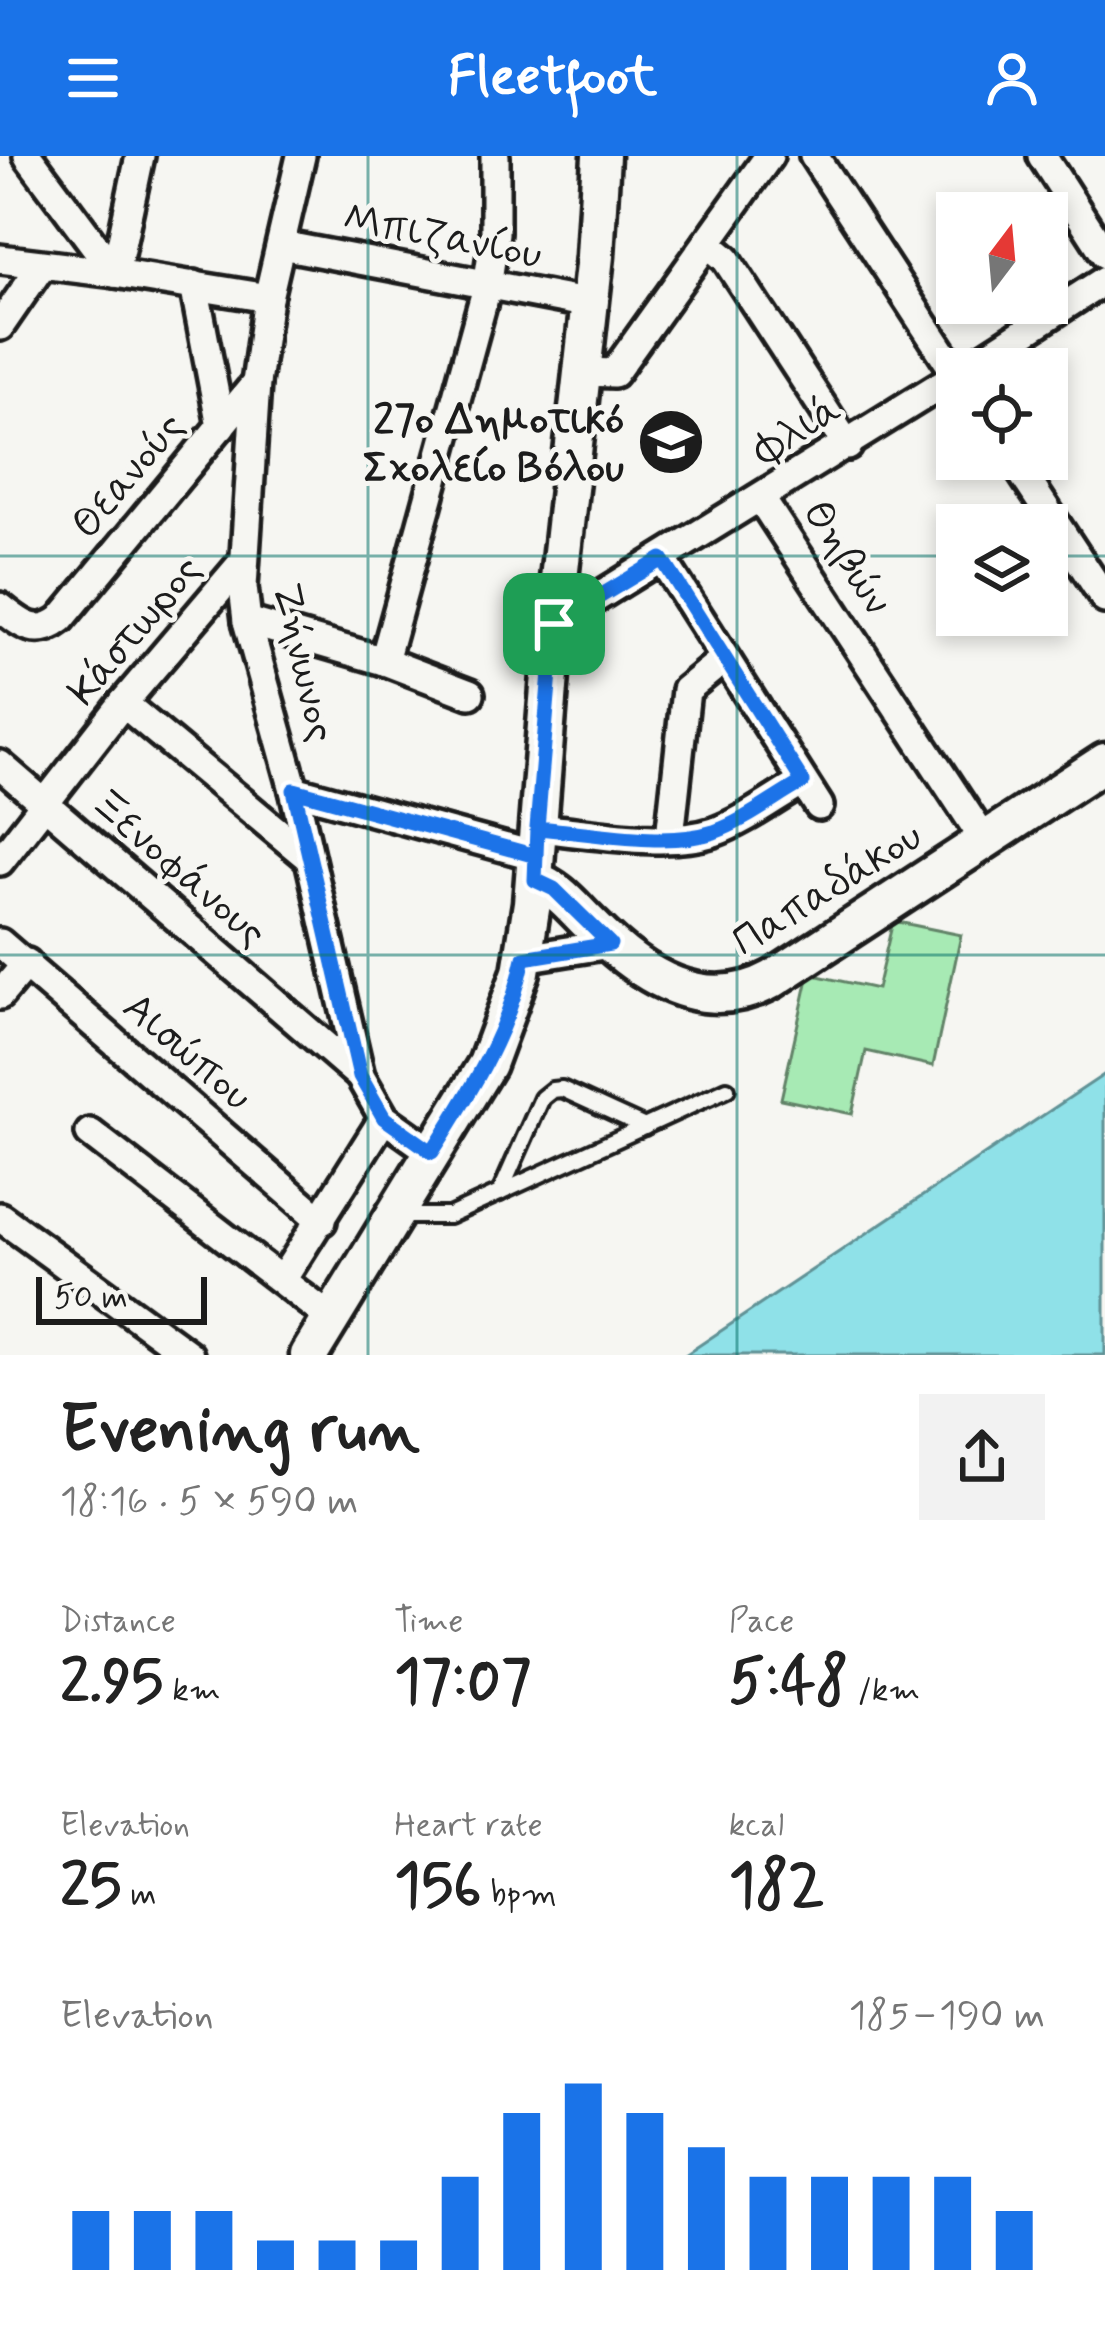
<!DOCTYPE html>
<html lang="en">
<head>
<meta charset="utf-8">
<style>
  :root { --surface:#fff; --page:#f2f2f2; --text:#222; --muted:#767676; --accent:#1a73e8 }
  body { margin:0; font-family:Mynerve,sans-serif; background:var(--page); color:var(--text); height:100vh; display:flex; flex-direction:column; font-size:45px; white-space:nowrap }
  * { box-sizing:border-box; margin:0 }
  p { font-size:39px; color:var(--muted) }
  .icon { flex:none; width:66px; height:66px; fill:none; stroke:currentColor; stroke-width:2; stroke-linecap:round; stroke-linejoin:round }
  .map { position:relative; height:1199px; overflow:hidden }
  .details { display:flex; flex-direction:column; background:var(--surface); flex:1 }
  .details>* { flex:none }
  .needle { width:78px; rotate:16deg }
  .controls { position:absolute; left:936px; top:36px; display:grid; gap:24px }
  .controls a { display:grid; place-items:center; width:132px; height:132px; border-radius:0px; background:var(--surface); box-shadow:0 6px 18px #0003; font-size:60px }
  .scale { position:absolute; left:36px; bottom:30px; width:171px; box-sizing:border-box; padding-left:12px; border:6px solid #1c1c1c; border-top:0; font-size:33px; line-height:42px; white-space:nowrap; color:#1c1c1c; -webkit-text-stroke:9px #f6f6f2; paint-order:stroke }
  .pin { position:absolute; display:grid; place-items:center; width:102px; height:102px; color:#fff; margin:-51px; border-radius:24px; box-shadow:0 6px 18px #0006 }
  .round { display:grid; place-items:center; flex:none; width:126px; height:126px; border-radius:0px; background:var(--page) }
  .summary { display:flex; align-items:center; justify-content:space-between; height:204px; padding:0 60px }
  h1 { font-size:66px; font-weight:700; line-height:90px }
  .stats { display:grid; grid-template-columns:repeat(3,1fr); gap:18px; height:204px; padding:12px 60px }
  .stats div { display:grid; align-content:center }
  .stats b { font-size:60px; font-weight:700 }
  .stats small { font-size:33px; font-weight:400 }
  .stats p { font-size:33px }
  .chart { height:336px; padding:24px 60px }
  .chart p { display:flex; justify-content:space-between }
  .chart svg { width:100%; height:216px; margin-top:12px; stroke:var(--accent); stroke-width:6 }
  header { display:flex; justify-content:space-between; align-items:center; height:156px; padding:0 60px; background:var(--accent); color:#fff; font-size:54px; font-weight:700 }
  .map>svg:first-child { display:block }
  .green { fill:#a7eab4; stroke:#628368; stroke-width:3 }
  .water { fill:#8fe1e8; stroke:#619296; stroke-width:3 }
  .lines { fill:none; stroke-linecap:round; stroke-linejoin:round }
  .lane-casing { stroke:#1c1c1c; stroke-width:22 }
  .street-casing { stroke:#1c1c1c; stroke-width:36 }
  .secondary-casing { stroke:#1c1c1c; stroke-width:45 }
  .lane { stroke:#f6f6f2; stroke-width:14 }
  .street { stroke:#f6f6f2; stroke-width:27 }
  .secondary { stroke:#f6f6f2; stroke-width:36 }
  .route-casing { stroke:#fff; stroke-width:24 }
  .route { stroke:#1a73e8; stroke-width:15 }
  .grid { fill:none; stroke:#0f766e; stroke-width:3; stroke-opacity:0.55 }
  .labels { text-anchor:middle; stroke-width:10; stroke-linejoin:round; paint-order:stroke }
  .street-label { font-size:42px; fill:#1c1c1c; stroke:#f6f6f2 }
  .poi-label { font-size:42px; font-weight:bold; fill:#1c1c1c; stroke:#f6f6f2; text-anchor:end }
</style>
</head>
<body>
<header><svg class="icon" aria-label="menu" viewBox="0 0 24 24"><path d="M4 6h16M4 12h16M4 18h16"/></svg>Fleetfoot<svg class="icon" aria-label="person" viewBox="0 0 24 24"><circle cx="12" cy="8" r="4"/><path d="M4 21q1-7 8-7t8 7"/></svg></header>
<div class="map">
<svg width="1105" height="1199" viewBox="0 0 1105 1199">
  <rect width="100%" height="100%" fill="#f6f6f2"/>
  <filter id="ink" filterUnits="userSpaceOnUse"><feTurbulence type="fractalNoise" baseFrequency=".00833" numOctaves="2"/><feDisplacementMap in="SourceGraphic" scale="24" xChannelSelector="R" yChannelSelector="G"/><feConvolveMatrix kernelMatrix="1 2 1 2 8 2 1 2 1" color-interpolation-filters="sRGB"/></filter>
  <g filter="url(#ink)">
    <!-- green -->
    <polygon class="green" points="893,765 961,779 933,910 866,895 852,958 781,943 809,818 877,833"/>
    <!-- water -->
    <polygon class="water" points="1105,918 1105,1199 685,1199 1063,946"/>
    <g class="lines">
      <!-- lane casing -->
      <g class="lane-casing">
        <g id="lane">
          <polyline points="500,1037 542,942 552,934 562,933 645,971"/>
          <polyline points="399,1060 449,1060 727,933"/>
        </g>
      </g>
      <!-- street casing -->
      <g class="street-casing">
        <g id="street">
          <polyline points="28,0 115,117"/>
          <polyline points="301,0 268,142 256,227 243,431 247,465 294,634 360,920 384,962 432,996"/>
          <polyline points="814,0 957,219"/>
          <polyline points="1042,0 1105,98"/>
          <polyline points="707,87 726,103 848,290"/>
          <polyline points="281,89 590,148"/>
          <polyline points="0,103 115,117 268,142"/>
          <polyline points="115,117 140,0"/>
          <polyline points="194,129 221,270"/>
          <polyline points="0,170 42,109"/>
          <polyline points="967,213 1105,124"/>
          <polyline points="583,216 614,217 769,0"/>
          <polyline points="1013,303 1105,443"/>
          <polyline points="761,343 985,685"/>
          <polyline points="662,403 819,650"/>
          <path d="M0 451C21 468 37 482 61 463L256 227"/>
          <polyline points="247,465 384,505 470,538"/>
          <polyline points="554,468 957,219"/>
          <polyline points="384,505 487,131 495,77 495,0"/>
          <polyline points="123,547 309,702"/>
          <polyline points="0,609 360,920"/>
          <polyline points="294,634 536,700"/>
          <path d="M537 672C588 676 666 692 714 676 745 665 775 642 803 626"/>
          <polyline points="670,681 686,534 724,503"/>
          <polyline points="0,705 123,547 242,407"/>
          <polyline points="0,787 322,1065"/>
          <polyline points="524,802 610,788"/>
          <polyline points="0,839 27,807"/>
          <polyline points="90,977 330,1162"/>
          <polyline points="0,1061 189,1199"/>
          <polyline points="282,1124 384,962"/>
        </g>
      </g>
      <!-- secondary casing -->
      <g class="secondary-casing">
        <g id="secondary">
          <path d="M535 724C559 732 574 753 592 770 641 820 704 861 773 823L1105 606"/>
          <polyline points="309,1199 487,908 521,816 532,747 554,468 595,100 601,0"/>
        </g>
      </g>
      <!-- lane -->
      <use href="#lane" class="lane"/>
      <!-- street -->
      <use href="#street" class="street"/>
      <!-- secondary -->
      <use href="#secondary" class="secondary"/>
    </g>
  </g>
  <g class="lines" filter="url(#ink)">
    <!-- route casing -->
    <g class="route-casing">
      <path id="route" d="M554 468 537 672 536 700 294 634 360 920 384 962 432 996C472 934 509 874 524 802L610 788 554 733 535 724 537 672C588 676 665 692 714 676 745 665 774 642 803 626L662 403 554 468"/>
    </g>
    <!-- route -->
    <use href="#route" class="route"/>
  </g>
  <!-- grid -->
  <path class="grid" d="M368 0V1199M737 0V1199M0 400H957M1047 400H1105M0 799H1105"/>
  <!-- icons -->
  <defs>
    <g id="school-disc" transform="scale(3.45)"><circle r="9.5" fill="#1c1c1c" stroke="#f6f6f2"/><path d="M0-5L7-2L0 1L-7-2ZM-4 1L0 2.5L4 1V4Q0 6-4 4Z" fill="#fff"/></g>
  </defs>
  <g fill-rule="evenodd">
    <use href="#school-disc" x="671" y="286"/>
  </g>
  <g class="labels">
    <!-- street labels -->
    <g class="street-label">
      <text transform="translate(443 78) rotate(11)" y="15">Μπιζανίου</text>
      <text transform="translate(796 272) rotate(-32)" y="15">Φλιά</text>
      <text transform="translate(126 318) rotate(-50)" y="15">Θεανούς</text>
      <text transform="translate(849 400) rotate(57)" y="15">Θηβών</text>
      <text transform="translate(133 473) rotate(-50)" y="15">Κάστωρος</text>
      <text transform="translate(306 506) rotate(77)" y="15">Ζήνωνος</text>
      <text transform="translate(180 710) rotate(41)" y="15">Ξενοφάνους</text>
      <text transform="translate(826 731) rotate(-32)" y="15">Παπαδάκου</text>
      <text transform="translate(189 894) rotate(41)" y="15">Αισώπου</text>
    </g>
    <!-- poi labels -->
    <g class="poi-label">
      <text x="624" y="277">27ο Δημοτικό<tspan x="624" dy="48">Σχολείο Βόλου</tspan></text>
    </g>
  </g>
</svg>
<div class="controls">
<a><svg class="needle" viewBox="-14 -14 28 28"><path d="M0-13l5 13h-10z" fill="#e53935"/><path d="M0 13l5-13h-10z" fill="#767676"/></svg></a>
<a><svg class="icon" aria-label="locate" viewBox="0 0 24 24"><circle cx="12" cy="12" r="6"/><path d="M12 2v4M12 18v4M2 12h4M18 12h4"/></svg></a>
<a><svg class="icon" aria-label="layers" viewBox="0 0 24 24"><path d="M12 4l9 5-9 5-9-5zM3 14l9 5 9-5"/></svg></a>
</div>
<div class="scale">50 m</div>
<div class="pin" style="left:554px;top:468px;background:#1e9e55"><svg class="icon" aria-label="arrive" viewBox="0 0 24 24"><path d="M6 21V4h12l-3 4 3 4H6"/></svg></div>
</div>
<section class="details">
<div class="summary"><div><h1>Evening run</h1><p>18:16 · 5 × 590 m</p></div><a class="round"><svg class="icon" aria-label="share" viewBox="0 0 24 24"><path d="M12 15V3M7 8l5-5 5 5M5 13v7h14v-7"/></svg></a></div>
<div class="stats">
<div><p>Distance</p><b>2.95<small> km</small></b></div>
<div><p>Time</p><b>17:07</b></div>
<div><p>Pace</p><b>5:48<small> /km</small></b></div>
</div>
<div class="stats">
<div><p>Elevation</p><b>25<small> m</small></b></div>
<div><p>Heart rate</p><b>156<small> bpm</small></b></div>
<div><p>kcal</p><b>182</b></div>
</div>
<div class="chart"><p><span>Elevation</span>185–190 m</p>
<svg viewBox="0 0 160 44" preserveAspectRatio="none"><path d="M5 44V32M15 44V32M25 44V32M35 44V38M45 44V38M55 44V38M65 44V25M75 44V12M85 44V6M95 44V12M105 44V19M115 44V25M125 44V25M135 44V25M145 44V25M155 44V32"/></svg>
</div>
</section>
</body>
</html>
